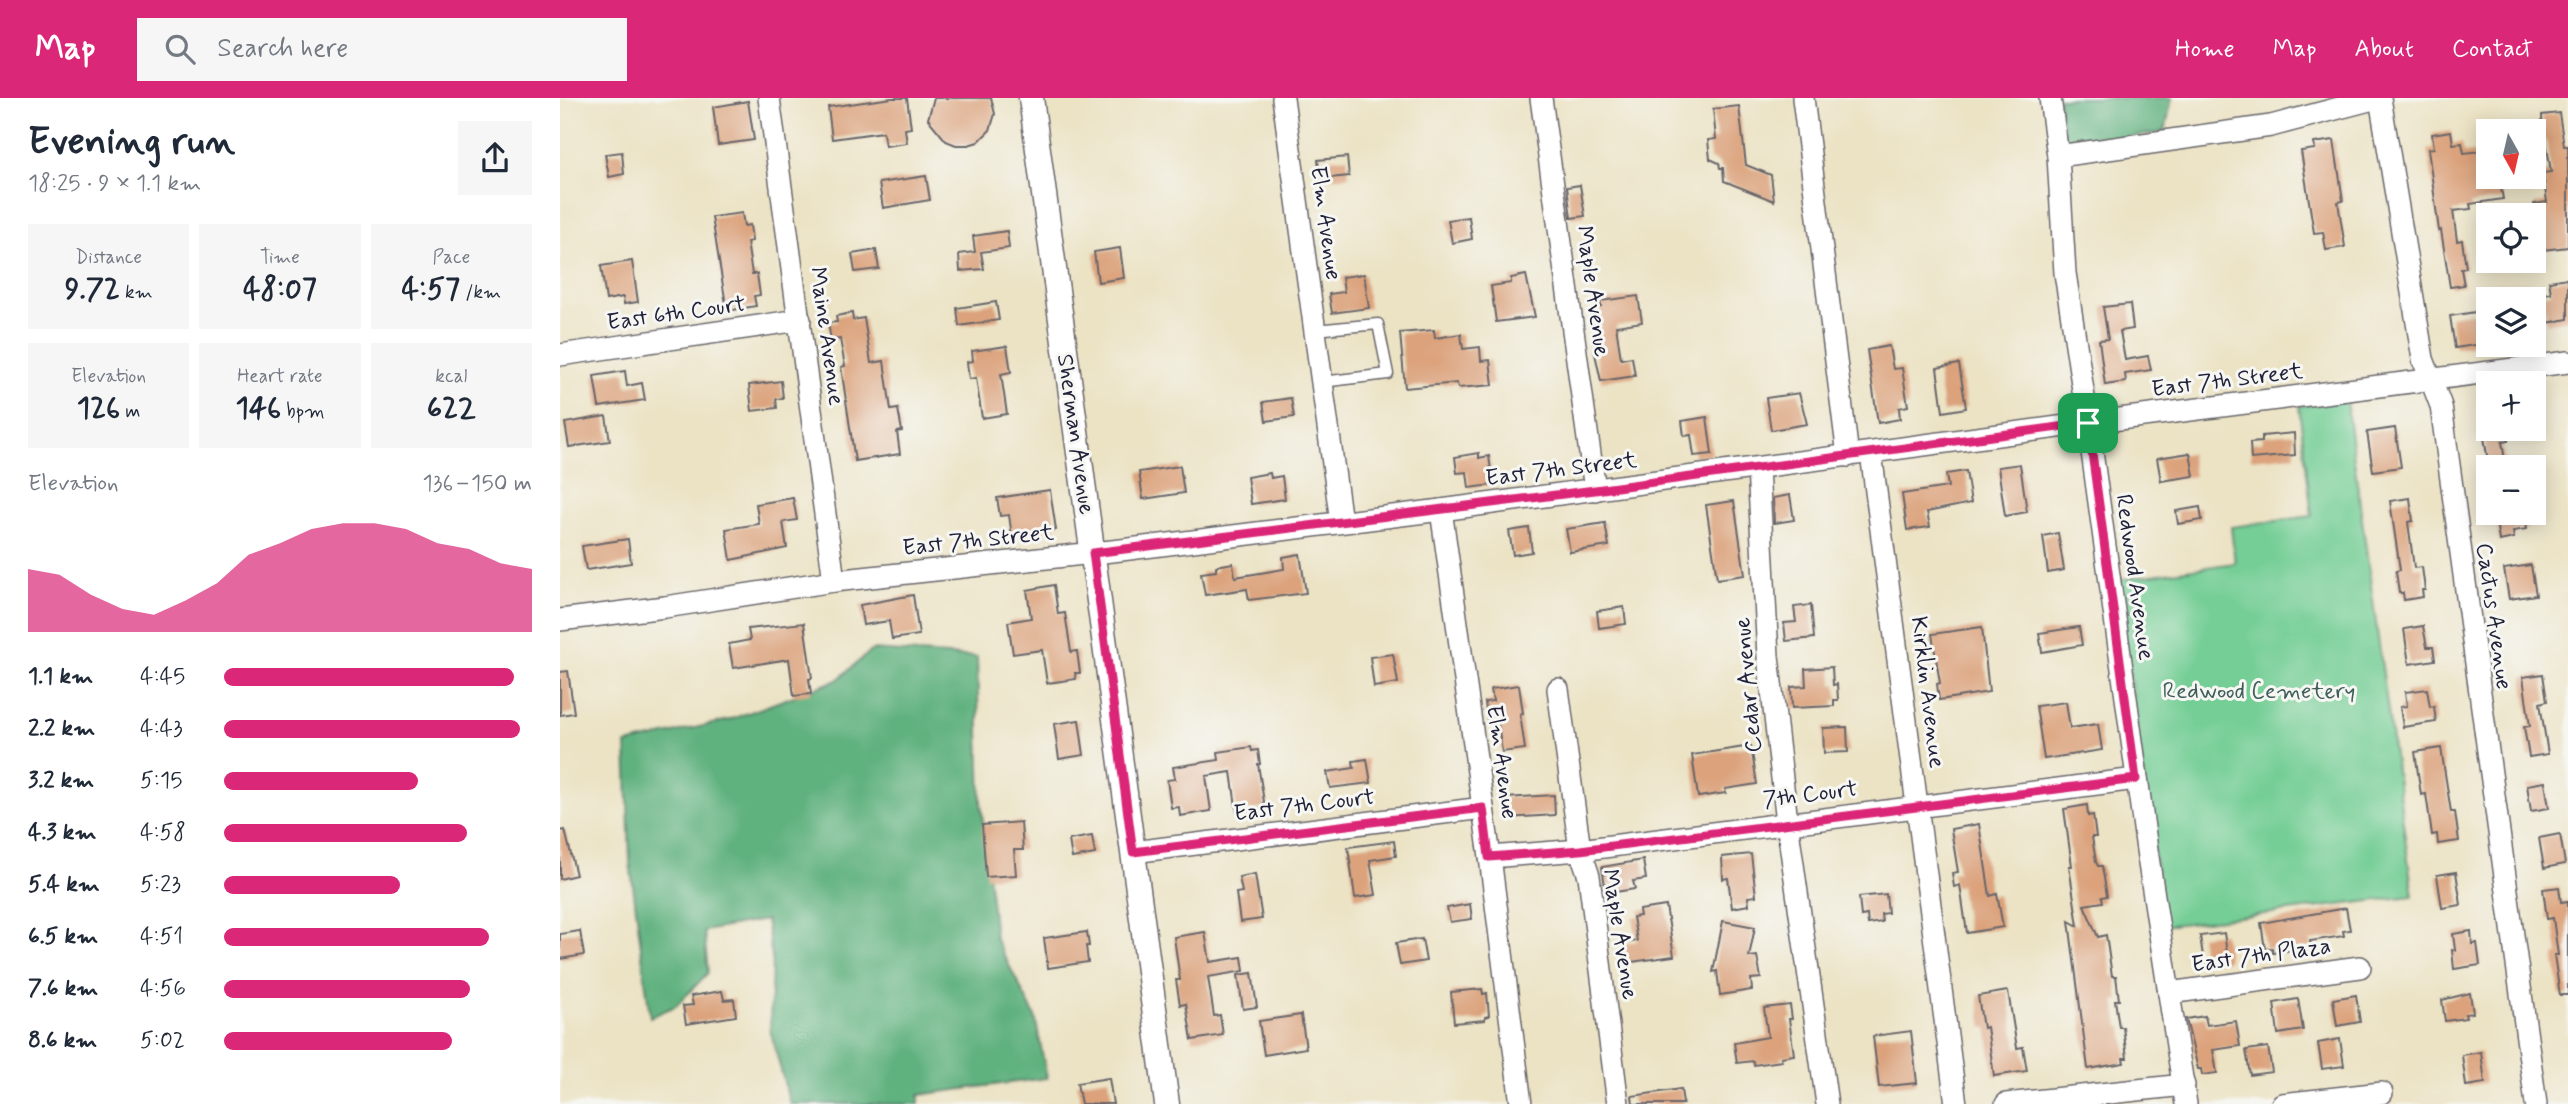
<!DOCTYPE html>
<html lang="en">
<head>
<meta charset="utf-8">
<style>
  :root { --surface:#fff; --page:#f6f6f7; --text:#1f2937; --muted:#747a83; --accent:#db2777 }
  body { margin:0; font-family:Mynerve,sans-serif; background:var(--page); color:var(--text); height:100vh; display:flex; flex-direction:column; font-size:26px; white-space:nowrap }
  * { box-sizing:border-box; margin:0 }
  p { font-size:23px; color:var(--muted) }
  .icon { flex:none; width:38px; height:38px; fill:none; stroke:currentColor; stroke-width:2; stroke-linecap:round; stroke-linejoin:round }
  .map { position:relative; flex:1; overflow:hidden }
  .sheet { display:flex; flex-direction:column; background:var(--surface); width:560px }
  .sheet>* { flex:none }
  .needle { width:46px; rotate:172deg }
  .fabs { position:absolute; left:1916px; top:21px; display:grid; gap:14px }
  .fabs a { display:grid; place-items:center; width:70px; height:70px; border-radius:0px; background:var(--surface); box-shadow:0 4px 18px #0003; font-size:35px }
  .pin { position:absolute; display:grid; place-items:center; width:60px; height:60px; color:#fff; margin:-30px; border-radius:14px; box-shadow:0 4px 10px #0006 }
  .round { display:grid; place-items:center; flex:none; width:74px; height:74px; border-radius:0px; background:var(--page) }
  .head { display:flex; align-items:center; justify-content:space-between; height:119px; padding:0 28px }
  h1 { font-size:38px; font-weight:700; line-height:52px }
  .metrics { display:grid; grid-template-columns:repeat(3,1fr); gap:10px; height:119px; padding:7px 28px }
  .metrics div { display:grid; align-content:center; border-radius:0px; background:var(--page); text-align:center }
  .metrics b { font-size:30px; font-weight:700 }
  .metrics small { font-size:19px; font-weight:400 }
  .metrics p { font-size:19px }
  .chart { height:196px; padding:14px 28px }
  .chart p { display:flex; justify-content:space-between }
  .chart svg { width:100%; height:126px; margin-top:7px; fill:var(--accent); opacity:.7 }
  ul { padding:0 28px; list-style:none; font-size:23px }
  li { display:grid; grid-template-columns:112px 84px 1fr; align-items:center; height:52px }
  li i { height:18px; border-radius:9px; background:var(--accent) }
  header { display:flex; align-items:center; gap:42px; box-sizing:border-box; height:98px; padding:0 35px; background:var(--accent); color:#fff }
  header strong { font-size:33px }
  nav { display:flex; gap:38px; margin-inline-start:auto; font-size:24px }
  .search { width:490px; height:63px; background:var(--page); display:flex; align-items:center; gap:18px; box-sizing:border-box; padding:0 24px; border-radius:0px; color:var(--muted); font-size:26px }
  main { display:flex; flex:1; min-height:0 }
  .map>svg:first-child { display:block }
  .green { fill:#74ce95; stroke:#4b7868; stroke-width:2 }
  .forest { fill:#5fb17e; stroke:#406a5c; stroke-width:2 }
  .building { fill:#dba27c }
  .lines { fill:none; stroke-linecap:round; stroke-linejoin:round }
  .service-casing { stroke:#69666b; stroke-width:13 }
  .minor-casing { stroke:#69666b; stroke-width:24 }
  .tertiary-casing { stroke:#69666b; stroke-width:27 }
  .service { stroke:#fff; stroke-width:10 }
  .minor { stroke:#fff; stroke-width:21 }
  .tertiary { stroke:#fff; stroke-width:24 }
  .route-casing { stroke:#fff; stroke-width:14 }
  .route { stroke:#db2777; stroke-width:9 }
  .labels { text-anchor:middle; stroke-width:6; stroke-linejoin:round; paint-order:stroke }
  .street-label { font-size:23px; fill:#22223b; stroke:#f6f6f2 }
  .park-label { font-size:23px; fill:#3f5e5a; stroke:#f6f6f2 }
</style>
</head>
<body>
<header>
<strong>Map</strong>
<div class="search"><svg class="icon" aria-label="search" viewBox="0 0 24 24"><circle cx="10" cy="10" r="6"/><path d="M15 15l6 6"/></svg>Search here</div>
<nav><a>Home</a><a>Map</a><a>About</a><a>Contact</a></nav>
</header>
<main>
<section class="sheet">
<div class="head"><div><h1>Evening run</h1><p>18:25 · 9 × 1.1 km</p></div><a class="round"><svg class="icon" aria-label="share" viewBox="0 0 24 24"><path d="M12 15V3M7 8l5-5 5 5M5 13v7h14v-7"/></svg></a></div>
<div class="metrics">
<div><p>Distance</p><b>9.72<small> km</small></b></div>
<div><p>Time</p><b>48:07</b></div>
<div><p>Pace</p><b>4:57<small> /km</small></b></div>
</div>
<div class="metrics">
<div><p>Elevation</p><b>126<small> m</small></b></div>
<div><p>Heart rate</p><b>146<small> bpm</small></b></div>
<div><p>kcal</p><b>622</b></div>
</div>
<div class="chart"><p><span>Elevation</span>136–150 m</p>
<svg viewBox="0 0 160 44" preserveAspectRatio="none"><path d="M0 44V22L10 24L20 31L30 36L40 38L50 33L60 27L70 17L80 13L90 8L100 6L110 6L120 8L130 13L140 15L150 20L160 22V44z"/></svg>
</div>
<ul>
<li><b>1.1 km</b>4:45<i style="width:94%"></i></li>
<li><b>2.2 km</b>4:43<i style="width:96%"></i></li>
<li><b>3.2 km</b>5:15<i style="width:63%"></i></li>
<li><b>4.3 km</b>4:58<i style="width:79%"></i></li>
<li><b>5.4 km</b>5:23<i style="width:57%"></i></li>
<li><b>6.5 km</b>4:51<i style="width:86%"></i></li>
<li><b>7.6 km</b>4:56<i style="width:80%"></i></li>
<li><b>8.6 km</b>5:02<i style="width:74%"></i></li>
</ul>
</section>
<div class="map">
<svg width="2008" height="1006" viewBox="0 0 2008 1006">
  <rect width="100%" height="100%" fill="#f6f6f2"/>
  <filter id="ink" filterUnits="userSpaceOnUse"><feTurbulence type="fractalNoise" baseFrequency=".0143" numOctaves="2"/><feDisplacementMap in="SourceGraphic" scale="14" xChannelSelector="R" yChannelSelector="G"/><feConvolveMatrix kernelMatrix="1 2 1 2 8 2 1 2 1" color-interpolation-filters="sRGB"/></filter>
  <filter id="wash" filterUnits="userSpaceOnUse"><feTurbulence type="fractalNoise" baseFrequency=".00686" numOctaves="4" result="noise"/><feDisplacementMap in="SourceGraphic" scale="28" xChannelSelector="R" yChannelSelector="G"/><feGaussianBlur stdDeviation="1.57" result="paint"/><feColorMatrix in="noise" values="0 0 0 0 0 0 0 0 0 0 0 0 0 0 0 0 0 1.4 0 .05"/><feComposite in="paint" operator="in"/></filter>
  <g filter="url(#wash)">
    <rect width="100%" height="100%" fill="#ece3c5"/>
    <!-- green -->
    <polygon class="green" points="1786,303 1853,798 1604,828 1557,482 1675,465 1671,429 1752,418 1739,308"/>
    <!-- forest -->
    <g class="forest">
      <polygon points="1498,0 1612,0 1605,34 1505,48"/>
      <polygon points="312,552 417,559 421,704 435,840 475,918 487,980 359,997 359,1006 230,1006 210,932 212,861 206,822 144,833 148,875 116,908 90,919 70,764 66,646 169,622 277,582"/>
    </g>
    <g id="blocks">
      <!-- building -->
      <g class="building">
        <polygon points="332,0 347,0 351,30 345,31 347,45 325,48 323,34 272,41 268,9"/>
        <polygon points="374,0 431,0 435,16 430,32 418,44 408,47 396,47 386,43 368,21"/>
        <polygon points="188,3 194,42 158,47 153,9"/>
        <polygon points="1179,8 1186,67 1211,77 1214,103 1164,83 1163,70 1160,70 1159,65 1150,61 1148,42 1156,41 1153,11"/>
        <polygon points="1999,15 2004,48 2008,48 2008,149 1974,153 1974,106 1987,104 1983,75 1991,74 1986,43 1983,43 1982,17"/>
        <polygon points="1891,33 1893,46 1902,45 1904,55 1922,53 1926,79 1939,79 1943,101 1910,106 1911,111 1893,113 1897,143 1902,142 1906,170 1901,171 1904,187 1890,189 1881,132 1879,133 1868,51 1874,50 1872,36"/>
        <polygon points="1774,42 1783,103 1778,104 1785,149 1766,152 1763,134 1754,135 1741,53 1755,51 1754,45"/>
        <polygon points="62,54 64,76 49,79 45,56"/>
        <polygon points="787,59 789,78 760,81 758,62"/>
        <polygon points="366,78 370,102 323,110 319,85"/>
        <polygon points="1020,87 1025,118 1011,120 1007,89"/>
        <polygon points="182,115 184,128 190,127 192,143 187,144 192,176 197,176 200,197 194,198 196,208 167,213 152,119"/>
        <polygon points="909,119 912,141 892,145 888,122"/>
        <polygon points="447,133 449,150 421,154 424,171 400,173 399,156 415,154 413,138"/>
        <polygon points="560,150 564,180 538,184 534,154"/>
        <polygon points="316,152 319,171 295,174 292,156"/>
        <polygon points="72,163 78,204 64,206 63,199 46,202 41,168"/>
        <polygon points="804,176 809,210 772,215 769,196 784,194 782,179"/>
        <polygon points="966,177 975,219 936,224 931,188 951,185 951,180"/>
        <polygon points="2008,180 2008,221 1987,225 1982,196 1991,195 1989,183"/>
        <polygon points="1078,198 1082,224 1056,228 1061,261 1072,259 1075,278 1041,283 1034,251 1039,250 1034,210 1041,208 1040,203"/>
        <polygon points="436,204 439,222 399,228 397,210"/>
        <polygon points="1570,206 1573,231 1560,233 1565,262 1588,258 1591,272 1565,276 1566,284 1545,287 1539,242 1548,241 1543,209"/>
        <polygon points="1928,212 1928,245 1895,250 1890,218"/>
        <polygon points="292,215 293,222 304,220 311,265 324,263 331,312 338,311 342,333 337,334 340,356 295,363 281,269 285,268 280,241 271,242 268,225 277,224 276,218"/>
        <polygon points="874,232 875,240 901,236 903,251 920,249 921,263 930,262 933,287 898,290 897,285 845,290 840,235"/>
        <polygon points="447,248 451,274 441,276 447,316 422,320 416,280 409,281 407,264 413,263 412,253"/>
        <polygon points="1329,248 1333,271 1342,270 1348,308 1339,310 1340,321 1318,325 1307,252"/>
        <polygon points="1399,266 1406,310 1383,314 1377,270"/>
        <polygon points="65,273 67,288 82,285 85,302 39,309 34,278"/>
        <polygon points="221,283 223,300 216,301 217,310 192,313 189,287"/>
        <polygon points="1239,295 1247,326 1211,332 1206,300"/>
        <polygon points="731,300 734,319 706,323 703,304"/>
        <polygon points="46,318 50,343 9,349 5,325"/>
        <polygon points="1147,319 1152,356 1134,358 1131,337 1124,338 1122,323"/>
        <polygon points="1835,330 1841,369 1813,373 1807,334"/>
        <polygon points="1925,331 1946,331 1948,343 1942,344 1946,369 1929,369 1923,334"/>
        <polygon points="1734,335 1735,357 1691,361 1690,345 1702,344 1702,338"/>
        <polygon points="919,355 919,360 929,358 933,387 909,390 907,374 897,375 895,359"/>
        <polygon points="1630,355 1634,378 1601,383 1597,360"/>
        <polygon points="1460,366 1467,414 1445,418 1438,369"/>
        <polygon points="620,368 624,395 583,401 579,374"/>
        <polygon points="1406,373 1411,405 1367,414 1370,429 1347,432 1342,396 1388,389 1386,376"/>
        <polygon points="710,375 711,380 722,378 725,401 691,406 687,379"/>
        <polygon points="490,392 496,432 452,438 449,417 440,418 437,400"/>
        <polygon points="1230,397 1234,422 1214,425 1213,400"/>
        <polygon points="233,400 237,422 223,424 227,450 171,462 166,431 199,426 196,406"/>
        <polygon points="1850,400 1853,423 1848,424 1854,470 1862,469 1865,492 1862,492 1863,499 1844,502 1843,495 1839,495 1836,473 1840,472 1830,403"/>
        <polygon points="1174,403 1185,477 1157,481 1146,407"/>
        <polygon points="1640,409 1642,422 1618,426 1616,413"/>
        <polygon points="1935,415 1965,415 1967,431 1953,433 1954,440 1939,443"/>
        <polygon points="1045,425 1049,448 1010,454 1006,431"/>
        <polygon points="969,430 972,454 953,457 949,433"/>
        <polygon points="1498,435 1504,472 1488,475 1483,438"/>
        <polygon points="68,441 71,465 26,472 22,448"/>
        <polygon points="740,456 746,495 689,502 687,491 645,497 641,475 656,473 656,468 673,465 675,479 724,471 723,459"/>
        <polygon points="1971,467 1976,497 1949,501 1944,471"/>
        <polygon points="494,487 498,516 505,515 511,554 517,553 520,575 515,575 516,581 487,585 482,552 453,556 448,524 471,520 467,492"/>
        <polygon points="353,497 359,537 332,541 329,523 303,527 300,507"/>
        <polygon points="1251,507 1254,540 1226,543 1224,525 1236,524 1234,509"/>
        <polygon points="1064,509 1066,526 1039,530 1037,513"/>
        <polygon points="244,525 252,580 249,581 251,596 234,598 229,561 173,570 169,546 190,542 188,531"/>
        <polygon points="1863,528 1867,549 1873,549 1875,562 1849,566 1844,531"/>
        <polygon points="1422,529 1429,594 1379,602 1377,586 1380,585 1372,536"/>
        <polygon points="1519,529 1522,547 1482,554 1479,535"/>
        <polygon points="833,556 838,585 814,589 810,559"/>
        <polygon points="1272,569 1273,587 1277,586 1278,602 1274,602 1274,608 1232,610 1231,589 1246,588 1245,571"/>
        <polygon points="8,573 14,615 0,617 0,574"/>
        <polygon points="1983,576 1987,603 1980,605 1988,656 1969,659 1964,629 1970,628 1963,579"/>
        <polygon points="959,587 963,615 960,616 965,651 942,654 937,619 927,621 925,604 933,603 931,591"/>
        <polygon points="1867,591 1870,609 1874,608 1876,624 1843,629 1840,609 1847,608 1845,594"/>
        <polygon points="1506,604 1510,630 1538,626 1542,652 1484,661 1476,608"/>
        <polygon points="519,622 524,657 499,661 494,626"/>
        <polygon points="1287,629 1288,654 1264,655 1263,630"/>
        <polygon points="1191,648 1197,686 1165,691 1166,695 1138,699 1132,657"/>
        <polygon points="691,649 692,653 698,652 700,666 698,666 705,710 677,715 671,674 646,678 651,713 620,718 619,709 611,710 607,682 615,681 613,669 659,662 658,654"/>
        <polygon points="1881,650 1891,714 1895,714 1899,743 1878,746 1877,736 1872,737 1866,696 1861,697 1855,654"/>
        <polygon points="807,661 811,685 770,690 767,674 794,670 793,663"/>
        <polygon points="1985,684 1989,710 1971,713 1967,687"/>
        <polygon points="994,697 995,717 946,720 945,700"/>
        <polygon points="1527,707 1528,718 1533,717 1536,739 1532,739 1536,764 1538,768 1542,768 1547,798 1542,799 1543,804 1524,807 1538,839 1546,837 1552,878 1556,878 1559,902 1555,902 1559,929 1563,929 1567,960 1563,960 1564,965 1528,971 1509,823 1518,828 1509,768 1512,768 1504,711"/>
        <polygon points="461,724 463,752 454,752 456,777 426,779 422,727"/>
        <polygon points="1419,726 1430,798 1437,796 1443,829 1407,835 1400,787 1394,789 1392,775 1398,774 1391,731"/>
        <polygon points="5,732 16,777 0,781 0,733"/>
        <polygon points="2000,736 2005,766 1984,770 1979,740"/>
        <polygon points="532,738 535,756 512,760 509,742"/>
        <polygon points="834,743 836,758 810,762 816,797 795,800 788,749"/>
        <polygon points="1191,756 1196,798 1188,799 1189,807 1172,810 1168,780 1163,781 1162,759"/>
        <polygon points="1083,762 1086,781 1073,783 1075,791 1055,794 1054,786 1045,788 1042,769"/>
        <polygon points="1896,774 1901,807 1882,810 1877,777"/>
        <polygon points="695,776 702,821 680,824 676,795 682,794 679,779"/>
        <polygon points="1999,789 2001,804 2008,803 2008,897 2000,897 1994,857 1998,857 1993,820 1987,821 1983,791"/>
        <polygon points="1326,796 1328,815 1321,816 1322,824 1308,826 1307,817 1301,818 1299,799"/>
        <polygon points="910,806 912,821 890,824 887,810"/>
        <polygon points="1106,808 1114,858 1064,865 1061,846 1077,843 1073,819 1080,818 1079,812"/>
        <polygon points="1786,810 1790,832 1783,833 1784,838 1750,843 1751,849 1713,855 1712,850 1705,851 1701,825"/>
        <polygon points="1163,823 1195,829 1189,859 1197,858 1201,880 1191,881 1192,892 1160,897 1157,873 1153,874"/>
        <polygon points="20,833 24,857 0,861 0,836"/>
        <polygon points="1911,833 1912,846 1917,845 1920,867 1894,871 1892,852 1895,852 1893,836"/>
        <polygon points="527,834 529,848 526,848 528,864 488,870 484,840"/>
        <polygon points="645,834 650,864 682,859 684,873 648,879 654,918 660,917 663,937 632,942 626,906 620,907 616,882 620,882 614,839"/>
        <polygon points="1664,835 1668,862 1644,865 1640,838"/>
        <polygon points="862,841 866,863 840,867 836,845"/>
        <polygon points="692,875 697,909 683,911 678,877"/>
        <polygon points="922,891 923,896 927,895 929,918 925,919 925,922 894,925 891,894"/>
        <polygon points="162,893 164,902 174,901 176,918 126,926 123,908 133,907 131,898"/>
        <polygon points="1448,893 1457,950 1463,949 1467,973 1434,978 1427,929 1423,930 1418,898"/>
        <polygon points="1910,895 1913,915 1905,916 1906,920 1885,923 1882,902"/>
        <polygon points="1796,897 1800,924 1777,928 1773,901"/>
        <polygon points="1738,901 1743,932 1718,936 1714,905"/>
        <polygon points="1230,907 1232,921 1229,921 1234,957 1221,959 1222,963 1194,967 1193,963 1177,965 1174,945 1208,939 1204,910"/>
        <polygon points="741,917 746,950 704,957 699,923"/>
        <polygon points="1645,918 1647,927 1676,923 1680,948 1653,952 1657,975 1642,977 1641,971 1638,971 1626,921"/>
        <polygon points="1351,933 1357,985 1319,989 1313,938"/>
        <polygon points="1780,941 1784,968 1762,971 1758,945"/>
        <polygon points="1708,949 1712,974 1690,977 1686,952"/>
        <polygon points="1921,954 1925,985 1906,988 1902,957"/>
        <polygon points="549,980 553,1006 521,1006 517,985"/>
        <polygon points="1121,991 1123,1006 1073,1006 1072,998"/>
      </g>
    </g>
  </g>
  <g filter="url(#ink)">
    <use href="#blocks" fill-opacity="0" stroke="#69666b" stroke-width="2"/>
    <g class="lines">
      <!-- service casing -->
      <g class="service-casing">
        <polyline id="service" points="755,232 818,226 828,276 762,284"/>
      </g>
      <!-- minor casing -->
      <g class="minor-casing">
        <g id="minor">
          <polyline points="209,0 274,483"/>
          <polyline points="723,0 781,424"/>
          <polyline points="981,0 1035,392"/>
          <polyline points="1243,0 1288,358"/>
          <polyline points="1490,0 1498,58 1505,175 1528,325 1588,759 1626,1006"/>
          <polyline points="1820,0 1863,261 1881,308 1976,1006"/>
          <polyline points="1498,58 1711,28 1817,0"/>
          <polyline points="0,257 240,222"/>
          <polyline points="1311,355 1396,1006"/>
          <polyline points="1198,370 1208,558 1227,724 1267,1006"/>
          <polyline points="881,412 930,759 961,1006"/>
          <polyline points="0,522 105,509 274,483 561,452 881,412 1528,325 2008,264"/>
          <polyline points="998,591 1020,752 1029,778 1058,1006"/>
          <polyline points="573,754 923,710"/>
          <polyline points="930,759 1020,752 1576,681"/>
          <polyline points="1609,895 1800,869"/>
          <polyline points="1446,1006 1624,987"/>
          <polyline points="1722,1006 1822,995"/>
        </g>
      </g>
      <!-- tertiary casing -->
      <g class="tertiary-casing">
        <polyline id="tertiary" points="471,0 607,1006"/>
      </g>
      <!-- service -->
      <use href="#service" class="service"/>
      <!-- minor -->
      <use href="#minor" class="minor"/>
      <!-- tertiary -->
      <use href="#tertiary" class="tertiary"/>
    </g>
  </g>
  <g class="lines" filter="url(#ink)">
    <!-- route casing -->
    <g class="route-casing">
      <polygon id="route" points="1528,325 1576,681 1020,752 929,759 923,710 573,754 533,455 1035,392"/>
    </g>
    <!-- route -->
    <use href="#route" class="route"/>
  </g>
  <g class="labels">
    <!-- street labels -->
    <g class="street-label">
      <text transform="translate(767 125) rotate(82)" y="8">Elm Avenue</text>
      <text transform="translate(1034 193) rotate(82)" y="8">Maple Avenue</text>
      <text transform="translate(116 214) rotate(-8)" y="8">East 6th Court</text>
      <text transform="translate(268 238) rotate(82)" y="8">Maine Avenue</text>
      <text transform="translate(1667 281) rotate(-7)" y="8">East 7th Street</text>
      <text transform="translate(517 336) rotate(82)" y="8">Sherman Avenue</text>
      <text transform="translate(1001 370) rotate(-7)" y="8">East 7th Street</text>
      <text transform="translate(418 441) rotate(-6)" y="8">East 7th Street</text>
      <text transform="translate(1576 479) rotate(82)" y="8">Redwood Avenue</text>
      <text transform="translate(1935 518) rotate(82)" y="8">Cactus Avenue</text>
      <text transform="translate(1187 587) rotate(-95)" y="8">Cedar Avenue</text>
      <text transform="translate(1369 594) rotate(83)" y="8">Kirklin Avenue</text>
      <text transform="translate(943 664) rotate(82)" y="8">Elm Avenue</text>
      <text transform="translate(1250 695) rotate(-7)" y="8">7th Court</text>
      <text transform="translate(744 706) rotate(-7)" y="8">East 7th Court</text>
      <text transform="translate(1061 836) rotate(81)" y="8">Maple Avenue</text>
      <text transform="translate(1701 856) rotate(-8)" y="8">East 7th Plaza</text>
    </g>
    <!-- park labels -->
    <g class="park-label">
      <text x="1699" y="600">Redwood Cemetery</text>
    </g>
  </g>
</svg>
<div class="fabs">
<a><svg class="needle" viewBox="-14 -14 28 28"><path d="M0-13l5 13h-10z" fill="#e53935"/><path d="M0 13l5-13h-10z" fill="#747a83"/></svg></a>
<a><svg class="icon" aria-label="locate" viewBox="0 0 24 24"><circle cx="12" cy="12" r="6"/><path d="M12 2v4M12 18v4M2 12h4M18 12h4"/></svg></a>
<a><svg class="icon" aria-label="layers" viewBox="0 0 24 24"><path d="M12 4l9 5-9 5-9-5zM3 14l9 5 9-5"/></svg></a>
<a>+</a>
<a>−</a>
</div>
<div class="pin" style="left:1528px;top:325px;background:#1e9e55"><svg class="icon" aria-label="arrive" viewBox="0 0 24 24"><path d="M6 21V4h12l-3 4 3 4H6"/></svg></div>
</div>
</main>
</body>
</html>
